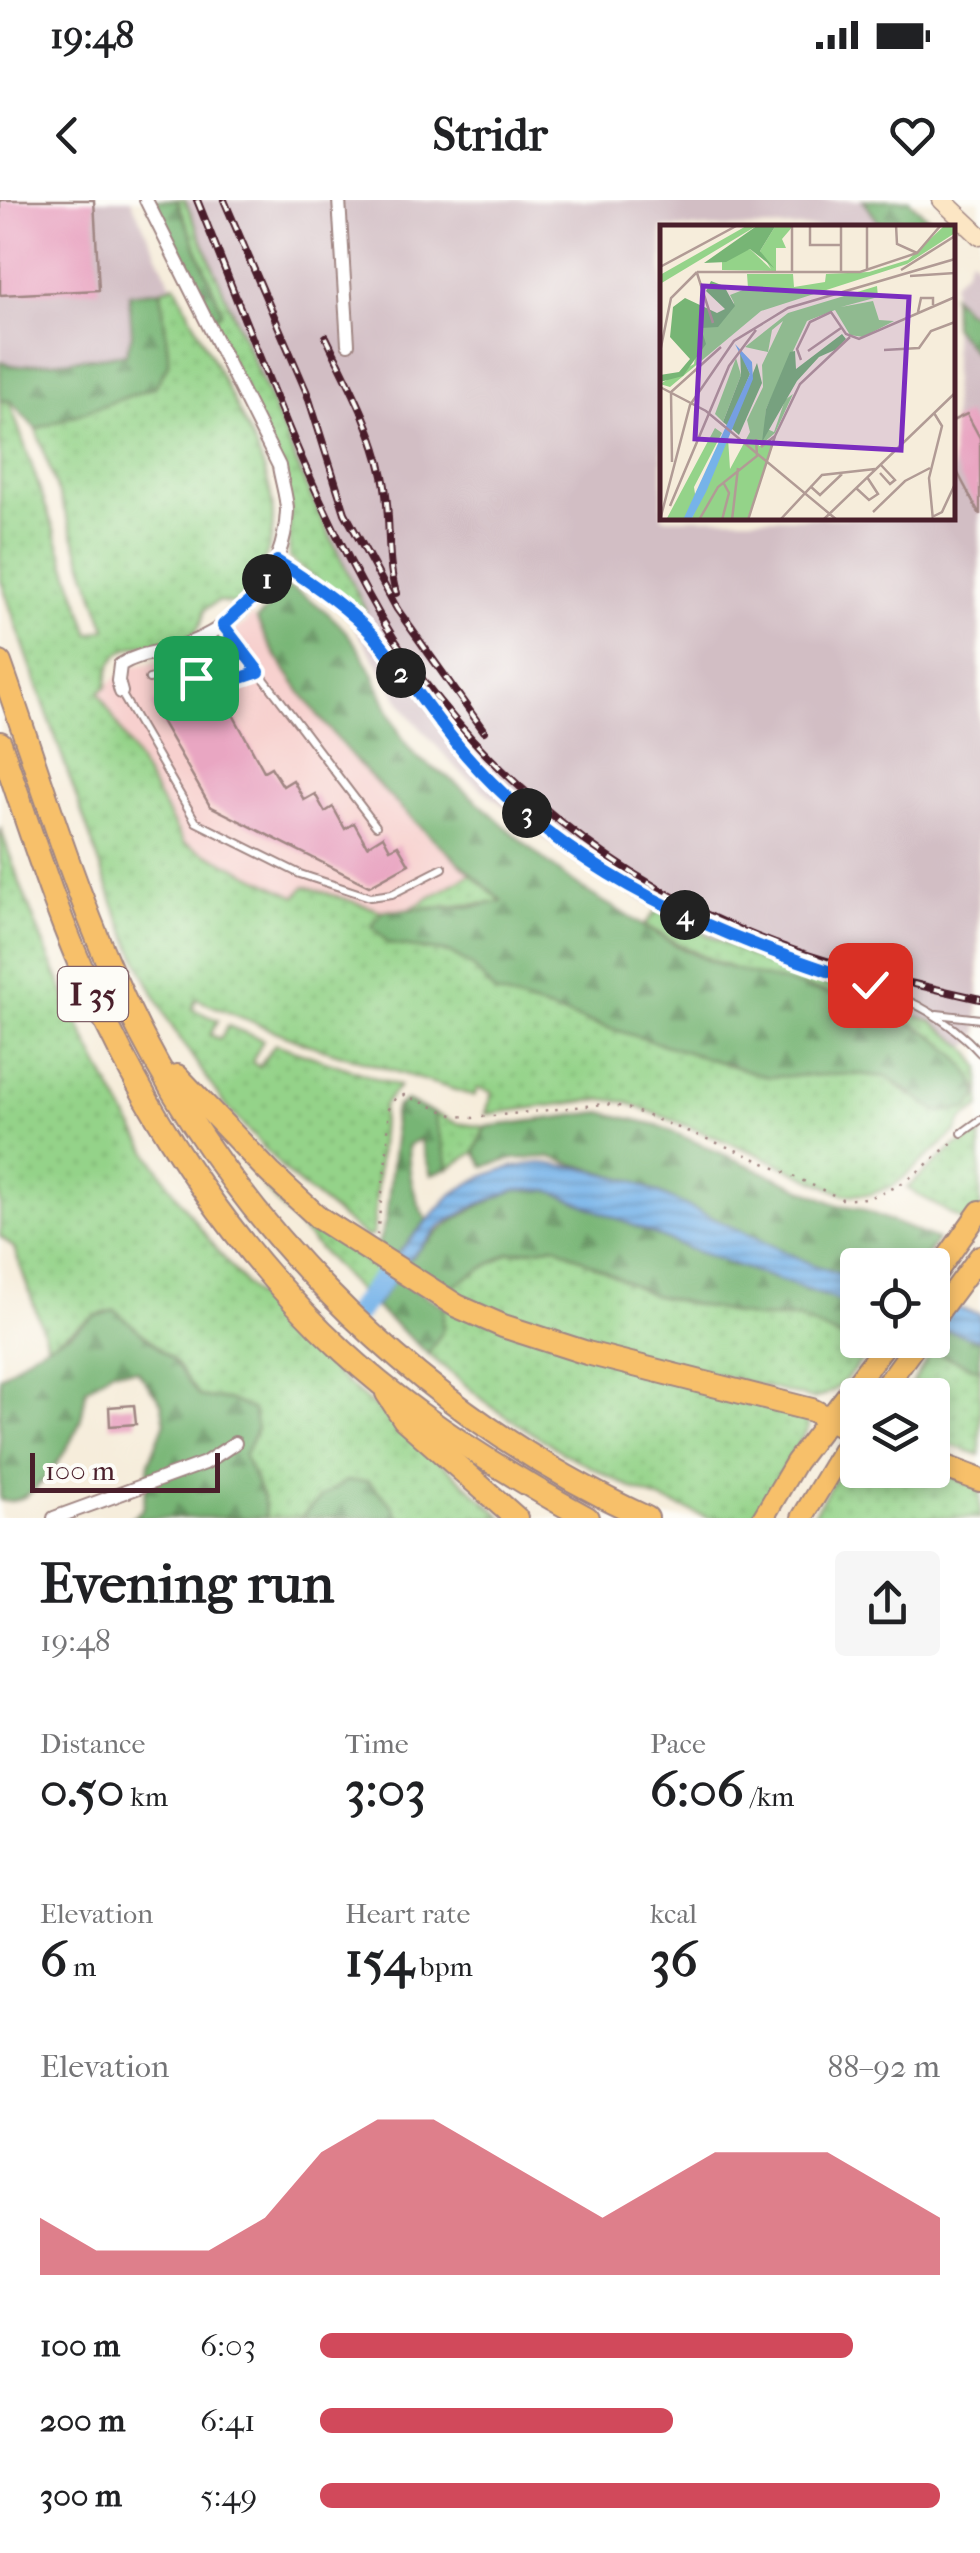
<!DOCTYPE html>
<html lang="en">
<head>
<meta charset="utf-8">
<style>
  :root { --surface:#fff; --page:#f6f6f6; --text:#202124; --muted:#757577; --accent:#d1495b }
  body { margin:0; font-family:"IM FELL French Canon",serif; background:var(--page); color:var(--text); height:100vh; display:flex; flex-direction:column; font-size:38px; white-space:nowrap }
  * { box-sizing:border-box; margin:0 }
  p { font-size:32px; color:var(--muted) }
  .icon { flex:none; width:55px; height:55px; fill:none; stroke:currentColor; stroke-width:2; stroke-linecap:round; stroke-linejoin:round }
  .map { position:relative; height:1318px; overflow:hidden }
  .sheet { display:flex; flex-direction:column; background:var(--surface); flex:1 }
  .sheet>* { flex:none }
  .buttons { position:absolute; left:840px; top:1048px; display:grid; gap:20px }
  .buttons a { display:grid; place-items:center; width:110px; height:110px; border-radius:10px; background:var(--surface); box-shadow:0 5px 15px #0003; font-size:50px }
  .scale { position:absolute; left:30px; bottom:25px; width:190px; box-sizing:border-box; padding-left:10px; border:5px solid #4a1f2b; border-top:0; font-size:28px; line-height:35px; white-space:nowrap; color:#4a1f2b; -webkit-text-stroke:8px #fdfcf7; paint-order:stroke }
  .pin { position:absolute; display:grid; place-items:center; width:85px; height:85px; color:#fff; margin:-42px; border-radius:20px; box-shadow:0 5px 15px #0006 }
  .km { position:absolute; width:50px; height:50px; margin:-25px; border-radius:50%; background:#222; color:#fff; font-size:28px; line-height:50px; text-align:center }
  .round { display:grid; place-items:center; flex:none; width:105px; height:105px; border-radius:10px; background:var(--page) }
  .summary { display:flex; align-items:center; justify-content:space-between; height:170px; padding:0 40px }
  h1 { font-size:55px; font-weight:700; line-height:75px }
  .stats { display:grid; grid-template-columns:repeat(3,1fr); gap:15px; height:170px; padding:10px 40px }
  .stats div { display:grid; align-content:center }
  .stats b { font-size:50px; font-weight:700 }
  .stats small { font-size:28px; font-weight:400 }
  .stats p { font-size:28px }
  .chart { height:280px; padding:20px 40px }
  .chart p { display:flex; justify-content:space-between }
  .chart svg { width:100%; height:180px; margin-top:10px; fill:var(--accent); opacity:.7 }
  ul { padding:0 40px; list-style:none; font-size:32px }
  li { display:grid; grid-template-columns:160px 120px 1fr; align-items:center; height:75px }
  li i { height:25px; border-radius:12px; background:var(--accent) }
  .status { display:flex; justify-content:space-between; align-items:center; height:70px; padding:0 50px; background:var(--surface); direction:ltr }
  .status svg { height:28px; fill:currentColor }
  header { display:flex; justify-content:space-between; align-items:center; height:130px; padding:0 40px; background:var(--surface); font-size:45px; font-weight:700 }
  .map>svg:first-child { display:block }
  .built { fill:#f7d0ce }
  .industrial { fill:#d2bec4 }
  .grass { fill:url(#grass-dots); stroke:#6f795a; stroke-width:2.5 }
  .forest { fill:url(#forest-firs); stroke:#606a50; stroke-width:2.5 }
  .water { fill:url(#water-rules); stroke:#60698a; stroke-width:2.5 }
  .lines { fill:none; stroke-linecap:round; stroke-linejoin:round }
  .river { stroke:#76b3e9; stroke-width:22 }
  .building { fill:#e9a6c2 }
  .service-casing { stroke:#a08683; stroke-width:10 }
  .minor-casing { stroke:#a08683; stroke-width:16 }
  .secondary-casing { stroke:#a08683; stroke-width:21 }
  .primary-casing { stroke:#a08683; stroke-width:24 }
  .motorway-casing { stroke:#a08683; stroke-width:26 }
  .path { stroke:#a08683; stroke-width:2.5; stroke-dasharray:2.5 8; stroke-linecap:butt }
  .service { stroke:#fff; stroke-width:6 }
  .minor { stroke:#fff; stroke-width:12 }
  .secondary { stroke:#fce6c4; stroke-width:18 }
  .primary { stroke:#f7c06b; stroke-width:20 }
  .motorway { stroke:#f7c06b; stroke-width:22 }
  .rail-casing { stroke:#4a1f2b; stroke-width:8 }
  .rail { stroke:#fdfcf7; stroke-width:4; stroke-dasharray:11; stroke-linecap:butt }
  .route-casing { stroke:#fff; stroke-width:20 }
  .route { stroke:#1a73e8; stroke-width:12 }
  .labels { text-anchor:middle; stroke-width:10; stroke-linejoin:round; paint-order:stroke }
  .shield { fill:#fdfcf7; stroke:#806168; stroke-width:2.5 }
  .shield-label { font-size:32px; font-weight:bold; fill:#4a1f2b }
  .inset-road { fill:none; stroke:#b19b95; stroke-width:2.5 }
  .view { fill:#7b2cbf; fill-opacity:0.15; stroke:#7b2cbf; stroke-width:5 }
  .inset-edge { fill:none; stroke:#4a1f2b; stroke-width:5 }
</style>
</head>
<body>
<div class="status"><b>19:48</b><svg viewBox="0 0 49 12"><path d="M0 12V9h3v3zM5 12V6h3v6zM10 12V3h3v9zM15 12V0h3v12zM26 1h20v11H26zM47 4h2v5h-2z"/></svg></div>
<header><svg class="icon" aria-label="back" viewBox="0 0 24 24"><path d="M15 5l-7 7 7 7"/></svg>Stridr<svg class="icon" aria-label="heart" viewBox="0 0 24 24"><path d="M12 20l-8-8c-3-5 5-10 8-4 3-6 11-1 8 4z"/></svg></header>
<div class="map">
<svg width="980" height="1318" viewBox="0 0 980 1318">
  <defs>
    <pattern id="grass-dots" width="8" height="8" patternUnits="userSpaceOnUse" patternTransform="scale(2.5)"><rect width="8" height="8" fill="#94d389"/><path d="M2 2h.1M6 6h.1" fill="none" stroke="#81b576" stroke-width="1.8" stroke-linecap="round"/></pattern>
    <pattern id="forest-firs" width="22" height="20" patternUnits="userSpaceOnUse" patternTransform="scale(2.5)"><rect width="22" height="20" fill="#77b575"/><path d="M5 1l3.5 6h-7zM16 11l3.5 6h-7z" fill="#649360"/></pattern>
    <pattern id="water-rules" width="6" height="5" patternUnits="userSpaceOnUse" patternTransform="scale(2.5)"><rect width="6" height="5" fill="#76b3e9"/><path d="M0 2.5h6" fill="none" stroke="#6391bd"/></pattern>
  </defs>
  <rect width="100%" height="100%" fill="#fdfcf7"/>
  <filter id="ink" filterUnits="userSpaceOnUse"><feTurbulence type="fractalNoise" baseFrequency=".01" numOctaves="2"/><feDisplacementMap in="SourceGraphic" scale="20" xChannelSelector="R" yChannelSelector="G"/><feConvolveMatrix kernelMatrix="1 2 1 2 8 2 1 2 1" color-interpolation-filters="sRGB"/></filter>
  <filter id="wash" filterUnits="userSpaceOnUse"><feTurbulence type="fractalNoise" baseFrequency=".0048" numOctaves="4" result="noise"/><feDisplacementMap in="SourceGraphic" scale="40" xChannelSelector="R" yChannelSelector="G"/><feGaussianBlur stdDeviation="2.25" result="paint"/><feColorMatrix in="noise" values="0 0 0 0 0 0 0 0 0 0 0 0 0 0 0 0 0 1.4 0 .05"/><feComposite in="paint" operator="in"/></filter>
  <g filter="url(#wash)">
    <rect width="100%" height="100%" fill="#f6eddb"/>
    <!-- built -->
    <polygon class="built" points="253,415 265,440 338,544 427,636 471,674 407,710 382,711 305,686 296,697 184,643 99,491 132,466 168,461 205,449 243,425"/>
    <!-- industrial -->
    <g class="industrial">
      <polygon points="0,0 131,0 172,86 130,95 132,134 126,154 17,166 0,162"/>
      <polygon points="185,0 863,0 882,27 662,28 662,318 952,318 953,126 980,160 978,840 966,847 918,814 762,762 719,743 574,662 458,570 409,515 351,422 365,411 309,293"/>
      <polygon points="970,57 980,66 980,113 966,111 953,95 953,82 965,70"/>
    </g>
    <!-- grass -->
    <g class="grass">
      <polygon points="177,0 185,0 309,293 366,411 360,415 289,358 290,306 213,119 222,111"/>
      <path d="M175 84C194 122 212 159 231 196 268 271 301 331 236 404L218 401 204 410C199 472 107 412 107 487L99 492 184 643 296 697 305 686 382 711 373 726 420 749 450 753 473 767 495 793 610 829 653 839 701 857 887 877 911 896 951 851C911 821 866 802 818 790 801 785 782 784 765 779 721 767 684 748 645 725L657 710 762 762 932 821 966 847 980 867V907L963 919 956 932 895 985 871 994 845 995 753 952 626 902 602 899 486 914 492 892 478 888 474 896 307 844 196 799 192 809 218 820 210 835 220 839 228 826 263 840 252 862 259 867 275 844 399 886 383 906 373 1035 366 1037 290 976 224 904 169 822 143 772 115 708 0 378V200H9L90 434 106 429 36 229 155 187 169 162 161 90Z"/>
      <path d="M0 627C63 811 142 980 280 1121 350 1192 431 1249 503 1318H399L393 1306 368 1282C337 1281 321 1297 300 1318H266L263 1298 244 1256 257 1229 233 1201 199 1196 173 1160 95 1116 48 1145 14 1048 0 1036Z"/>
      <polygon points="471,674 503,702 408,710"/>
      <polygon points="433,913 456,923 485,927 475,952 449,968"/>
      <polygon points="980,934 980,1031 907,988 955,946"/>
      <polygon points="240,955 349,1050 380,1071 361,1094 275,1001"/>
      <path d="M556 1046 652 1095 755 1118H797L865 1148 866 1154C850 1175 839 1193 813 1199 750 1183 688 1167 625 1151 566 1135 500 1121 449 1088L509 1053Z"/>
      <polygon points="444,1106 806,1219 809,1227 753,1318 709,1318 633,1289 562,1252 492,1207 428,1154 442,1132"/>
      <polygon points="932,1151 980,1170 980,1255 933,1239 932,1195 905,1195"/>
      <polygon points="857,1243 858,1270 932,1270 980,1287 980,1318 811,1318"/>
    </g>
    <!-- forest -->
    <g class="forest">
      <polygon points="154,0 177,0 222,112 213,119"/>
      <polygon points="863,0 909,0 938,27 882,27"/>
      <polygon points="161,90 169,163 155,187 36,229 10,201 0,200 0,162 17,166 126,154 132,134 129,94"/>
      <polygon points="952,95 966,111 980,113 980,160 953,126"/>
      <path d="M289 387C326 406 354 434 372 472 385 499 393 529 413 553 422 564 439 570 450 579 502 620 546 669 604 702 636 720 669 744 703 758 783 792 947 797 979 894L968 909 938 912 887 877 856 874 768 877 495 793 473 767 450 753 389 744 372 726 382 711 478 706 502 701C427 634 359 574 300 491 284 467 267 446 257 419Z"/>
      <path d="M406 901 433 913 449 968 431 975 420 939 408 946C409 973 412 996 427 1020L393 1059 377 1047 386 1020 395 938 393 915 397 906Z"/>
      <polygon points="601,912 657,925 838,1005 859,1008 937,1040 920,1065 858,1065 857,1080 811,1064 633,981 550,957 514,959 484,966 475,952 485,927"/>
      <path d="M515 990H549L689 1049 857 1107 858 1140H870L865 1148 797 1118H755L652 1095 556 1046 509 1053 449 1088 405 1063C443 1025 465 1010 515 990Z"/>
      <polygon points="395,1079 444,1106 442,1132 428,1154 375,1107"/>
      <path d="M115 1110 173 1160 199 1196 233 1201 253 1210 257 1228 244 1256 263 1298 266 1318H131L143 1309 149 1263 165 1222 161 1202 137 1170H113L86 1189C84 1202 83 1217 77 1229 65 1254 32 1310 0 1300V1177L33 1152 71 1133 95 1116Z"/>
      <polygon points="949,1130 980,1140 980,1170 932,1151"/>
      <polygon points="346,1281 368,1281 393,1306 399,1318 300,1318 321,1297"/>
    </g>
    <!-- water -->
    <g class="water">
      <path d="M541 963 579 967 633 981 811 1064 858 1080 857 1107 689 1049 549 990H515L477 1005 442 1025 405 1063 375 1107 361 1094 450 996C479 975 506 966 541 963Z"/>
      <polygon points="933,1102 980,1114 980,1140 933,1126"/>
    </g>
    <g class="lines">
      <!-- river -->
      <polyline class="river" points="344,1128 383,1078"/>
    </g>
    <g id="blocks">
      <!-- building -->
      <g class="building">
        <polygon points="0,0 94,0 99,90 0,95"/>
        <polygon points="967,214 980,238 980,315 952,262 952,221"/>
        <polygon points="185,485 198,489 204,500 220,491 264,571 271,567 283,586 293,580 304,600 315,594 325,612 333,607 345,629 354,623 367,646 383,636 390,649 398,645 409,664 369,686 210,606 152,505"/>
        <polygon points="134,1205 136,1224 110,1226 109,1207"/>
      </g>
    </g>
  </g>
  <g filter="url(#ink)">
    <use href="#blocks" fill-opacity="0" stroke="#a08683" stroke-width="2.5"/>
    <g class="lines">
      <!-- service casing -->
      <g class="service-casing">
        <g id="service">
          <path d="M277 361C311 382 346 406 373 436 406 474 433 518 467 556 503 597 551 642 599 670 646 698 698 725 749 744 828 774 922 788 980 853"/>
          <polyline points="224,426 376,626"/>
          <polyline points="149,479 170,474 226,483 259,472"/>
          <polyline points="121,493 196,622 300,674 370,697 392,694 443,668"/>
          <polyline points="937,814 980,819"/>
          <polyline points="962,933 980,920"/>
        </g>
      </g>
      <!-- minor casing -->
      <g class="minor-casing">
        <g id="minor">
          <polyline points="339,0 348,144"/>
          <path d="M121 492 118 481 120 465C139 453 158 453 179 447 240 427 284 376 287 311 287 297 281 280 279 266L146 0"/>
          <polyline points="54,1318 205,1263 235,1243"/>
        </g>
      </g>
      <!-- secondary casing -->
      <g class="secondary-casing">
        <polyline id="secondary" points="942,0 980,36"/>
      </g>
      <!-- primary casing -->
      <g class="primary-casing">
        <g id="primary">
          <polyline points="932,1079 980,1011"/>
          <polyline points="932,1121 980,1056"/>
          <polyline points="879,1195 919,1140"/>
          <polyline points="763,1318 796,1262 889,1140"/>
          <polyline points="802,1318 858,1225"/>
        </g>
      </g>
      <!-- motorway casing -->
      <g class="motorway-casing">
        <g id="motorway">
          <path d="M0 463C36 564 67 669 110 768 213 1008 410 1209 647 1318"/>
          <path d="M0 543C29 626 55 712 92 792 151 924 237 1053 343 1151 412 1215 505 1273 587 1318"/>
          <polyline points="177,876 270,973 319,1018 457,1106 503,1126 587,1153 812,1210 858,1234"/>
          <polyline points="888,1183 889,1195"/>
          <polyline points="387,1193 404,1219 516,1318"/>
          <polyline points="932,1262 980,1280"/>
        </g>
      </g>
      <!-- path -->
      <path class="path" d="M377 1035 388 941V909L395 899 404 895 453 915 473 918 605 904 625 907 743 953 842 999C891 1002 918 971 954 941"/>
      <!-- service -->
      <use href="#service" class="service"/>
      <!-- minor -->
      <use href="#minor" class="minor"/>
      <!-- secondary -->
      <use href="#secondary" class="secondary"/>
      <!-- primary -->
      <use href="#primary" class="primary"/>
      <!-- motorway -->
      <use href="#motorway" class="motorway"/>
      <!-- rail casing -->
      <g class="rail-casing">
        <g id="rail">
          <path d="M197 0C254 139 304 285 380 416 461 553 594 667 740 730 817 763 899 781 980 799"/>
          <polyline points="224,0 307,193 345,313 397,409 484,531"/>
          <path d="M326 137C347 181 373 227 383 276 392 315 385 354 396 393"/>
        </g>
      </g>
      <!-- rail -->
      <use href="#rail" class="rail"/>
    </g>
  </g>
  <g class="lines" filter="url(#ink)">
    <!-- route casing -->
    <g class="route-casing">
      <path id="route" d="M196 478 226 483 259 472 223 425 261 391 277 361C311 382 346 406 373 435 406 473 433 517 466 555 573 678 718 736 870 785"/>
    </g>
    <!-- route -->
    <use href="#route" class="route"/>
  </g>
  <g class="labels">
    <!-- shield labels -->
    <rect class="shield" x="58" y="767" width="70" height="54" rx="8"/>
    <g class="shield-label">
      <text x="93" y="805">I 35</text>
    </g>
  </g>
  <!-- overview -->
  <g transform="translate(660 25)">
    <rect width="295" height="295" fill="#f6eddb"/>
    <path d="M88 0H98L0 59V50ZM116 0H134L122 14 126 23H116V46L62 45V34L90 24 111 44 100 26ZM295 0V8L247 39 101 86 10 162 0 159 34 139 40 103 60 98 74 78 70 70 88 63 87 49H133L134 62 165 57 166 49 209 47 248 35 284 1ZM217 61 218 72 181 82 213 76 219 95 234 96 203 112 190 110 175 85 147 96 106 184 105 203 114 207 125 175 133 169 115 208 102 219 98 215 99 221 110 218 112 223 87 295H31L68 213 70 244 90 207 87 195 103 162 102 140 123 96 112 105 108 127 85 122 128 88ZM76 133 81 150 63 197 55 189ZM55 203 62 208 34 262 36 276 23 295H6Z" fill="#94d389"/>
    <path d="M98 0H116L100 26 114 43 90 24 66 37 44 38ZM51 56 64 61 75 81 58 102 41 103 46 119 23 151 0 157V150L19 147 30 134 10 112 13 82 25 73 57 88 65 84 46 66ZM182 109 186 114 177 124 159 132 137 156 102 217 106 184 130 127 135 126 136 144ZM80 126 90 149 68 201 63 197 81 150ZM97 138 102 158 79 210 71 203Z" fill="#77b575"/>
    <path d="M75 119 92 137 93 154 46 267 31 295H23L90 149Z" fill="#76b3e9"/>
    <path class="inset-road" d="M132 0V47M150 0V20H181M181 0V48M207 0V44M236 0 237 19 257 28M0 42 78 0M241 45 295 11M37 47H200L257 28 281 0M37 48 53 98M250 51 295 48M258 87 261 73H273V80M224 125 259 123 271 106 295 97M148 126 181 103M0 127 11 73 37 47M141 135 137 124 150 97 171 87 186 109 199 114 295 72M0 162 46 186 177 295M101 222 115 211 140 159 190 112M12 237 11 167 61 122M220 248 230 259 235 255 221 240M150 261 160 270 182 249M196 263 209 275 218 269 207 252M10 281 69 141 96 105M213 287 245 256 270 243M272 292 282 287 295 259M0 295 30 180 74 116 128 83 295 34M39 295 58 262 97 231 96 214M62 295 69 268 63 257M72 295 78 243M88 295 115 211M120 295 162 250 215 244M163 295 295 168M273 295 269 253 282 201 274 188"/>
    <path class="view" d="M43 61 249 72 241 225 35 214Z"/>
    <rect width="295" height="295" class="inset-edge"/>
  </g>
</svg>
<div class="buttons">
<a><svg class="icon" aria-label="locate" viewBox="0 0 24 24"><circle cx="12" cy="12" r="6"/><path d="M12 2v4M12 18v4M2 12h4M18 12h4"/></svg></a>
<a><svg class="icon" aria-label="layers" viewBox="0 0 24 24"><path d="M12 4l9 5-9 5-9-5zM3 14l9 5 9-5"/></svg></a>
</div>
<div class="scale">100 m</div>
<div class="pin" style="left:196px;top:478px;background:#1e9e55"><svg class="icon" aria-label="arrive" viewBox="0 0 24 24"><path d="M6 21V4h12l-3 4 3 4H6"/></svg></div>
<div class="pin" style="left:870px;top:785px;background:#d93025"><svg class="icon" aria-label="check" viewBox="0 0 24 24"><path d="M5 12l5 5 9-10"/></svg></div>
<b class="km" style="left:267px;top:379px">1</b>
<b class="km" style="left:401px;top:473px">2</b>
<b class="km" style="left:527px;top:613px">3</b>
<b class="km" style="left:685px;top:715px">4</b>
</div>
<section class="sheet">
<div class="summary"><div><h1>Evening run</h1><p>19:48</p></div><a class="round"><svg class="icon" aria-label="share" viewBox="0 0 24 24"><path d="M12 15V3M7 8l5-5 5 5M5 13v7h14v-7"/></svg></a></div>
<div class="stats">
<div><p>Distance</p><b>0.50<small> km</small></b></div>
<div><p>Time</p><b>3:03</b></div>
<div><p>Pace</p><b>6:06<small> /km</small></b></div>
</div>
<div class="stats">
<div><p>Elevation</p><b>6<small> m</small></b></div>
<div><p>Heart rate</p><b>154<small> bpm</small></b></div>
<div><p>kcal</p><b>36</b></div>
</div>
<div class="chart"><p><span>Elevation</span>88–92 m</p>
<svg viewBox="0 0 160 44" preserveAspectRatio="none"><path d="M0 44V30L10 38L20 38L30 38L40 30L50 14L60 6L70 6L80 14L90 22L100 30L110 22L120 14L130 14L140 14L150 22L160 30V44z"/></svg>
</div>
<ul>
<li><b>100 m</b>6:03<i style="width:86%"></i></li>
<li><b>200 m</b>6:41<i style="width:57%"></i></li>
<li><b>300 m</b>5:49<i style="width:100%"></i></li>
</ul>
</section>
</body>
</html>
